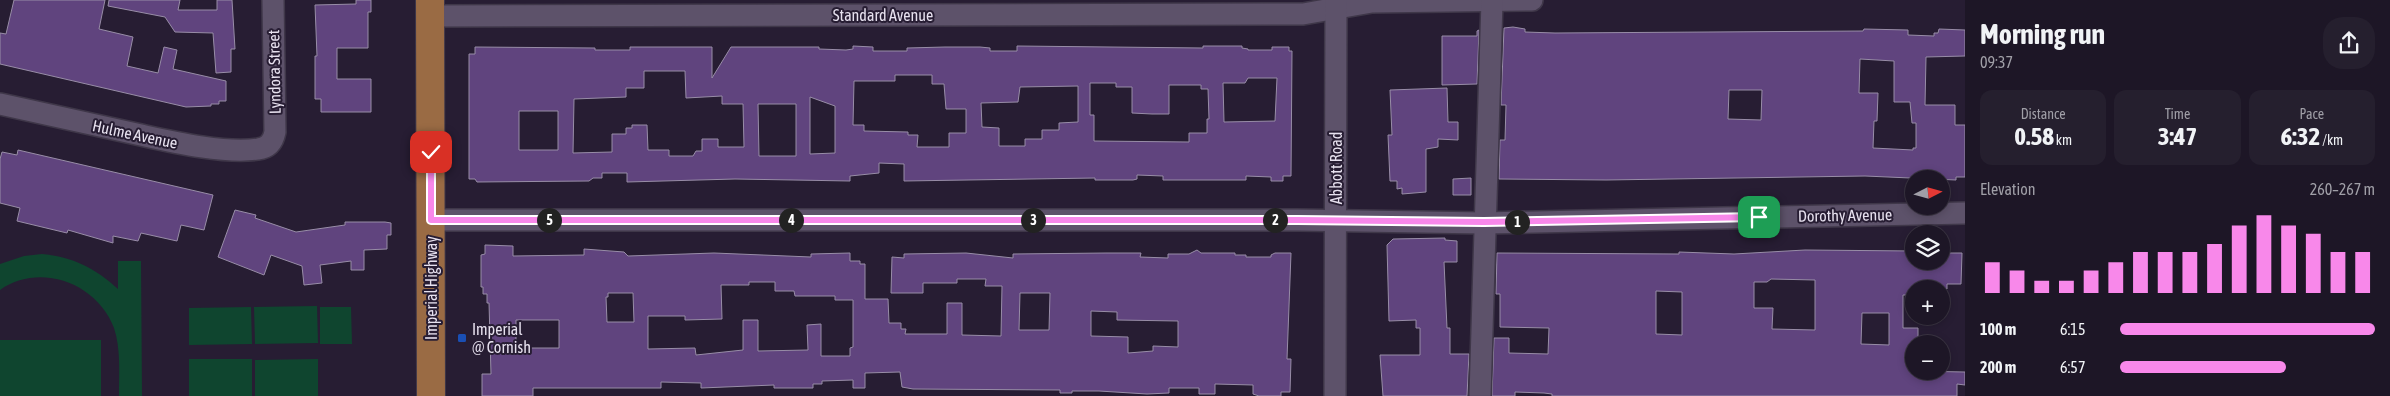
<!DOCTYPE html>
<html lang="en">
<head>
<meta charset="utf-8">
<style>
  :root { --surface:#1d1626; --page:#251f2e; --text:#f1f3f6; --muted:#a09fa7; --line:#3b3543; --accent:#f888ea }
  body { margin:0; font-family:"Asap Condensed",sans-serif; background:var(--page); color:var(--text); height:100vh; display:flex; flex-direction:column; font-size:19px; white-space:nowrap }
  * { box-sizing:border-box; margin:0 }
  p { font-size:16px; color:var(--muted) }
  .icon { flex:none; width:28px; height:28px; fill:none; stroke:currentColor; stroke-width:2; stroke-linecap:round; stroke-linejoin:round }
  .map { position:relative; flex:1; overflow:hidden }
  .details { display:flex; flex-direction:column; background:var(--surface); width:425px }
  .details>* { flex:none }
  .needle { width:32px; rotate:84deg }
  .fabs { position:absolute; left:1905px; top:170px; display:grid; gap:10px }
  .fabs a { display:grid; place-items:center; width:45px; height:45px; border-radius:50%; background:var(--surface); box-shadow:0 2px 8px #0003,0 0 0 1px var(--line); font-size:25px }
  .pin { position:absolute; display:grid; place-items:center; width:42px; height:42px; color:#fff; margin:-21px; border-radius:10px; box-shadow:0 2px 8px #0006 }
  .km { position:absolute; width:25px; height:25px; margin:-12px; border-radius:50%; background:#222; color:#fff; font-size:14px; line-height:25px; text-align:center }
  .round { display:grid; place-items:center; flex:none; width:52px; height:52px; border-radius:20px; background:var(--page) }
  .overview { display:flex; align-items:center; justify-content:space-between; height:85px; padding:0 15px }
  h1 { font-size:28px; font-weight:700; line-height:38px }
  .metrics { display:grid; grid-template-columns:repeat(3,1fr); gap:8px; height:85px; padding:5px 15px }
  .metrics div { display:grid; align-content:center; border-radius:12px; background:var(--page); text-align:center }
  .metrics b { font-size:25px; font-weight:700 }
  .metrics small { font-size:14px; font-weight:400 }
  .metrics p { font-size:14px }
  .chart { height:140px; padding:10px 15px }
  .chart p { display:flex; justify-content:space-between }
  .chart svg { width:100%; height:90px; margin-top:5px; stroke:var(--accent); stroke-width:6 }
  ul { padding:0 15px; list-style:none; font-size:16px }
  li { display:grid; grid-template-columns:80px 60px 1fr; align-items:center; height:38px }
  li i { height:12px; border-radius:6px; background:var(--accent) }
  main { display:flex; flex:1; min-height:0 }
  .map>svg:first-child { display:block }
  .grass { fill:#0f452f }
  .building { fill:#60447e; stroke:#988da7; fill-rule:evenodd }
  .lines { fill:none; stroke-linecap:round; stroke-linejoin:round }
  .minor-casing { stroke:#3f3749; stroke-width:24 }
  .major-casing { stroke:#3f3749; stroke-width:30 }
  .minor { stroke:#5d526a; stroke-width:21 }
  .major { stroke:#9a6b44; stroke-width:28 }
  .route-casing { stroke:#fff; stroke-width:10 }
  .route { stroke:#f888ea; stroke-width:6 }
  .transit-dot { fill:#1a4fb4; stroke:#271d33; stroke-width:2 }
  .labels { text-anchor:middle; stroke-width:4; stroke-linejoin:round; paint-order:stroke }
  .street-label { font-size:16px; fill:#e7e1ef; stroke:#271d33 }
  .poi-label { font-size:16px; fill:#e7e1ef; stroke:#271d33; text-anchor:start }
</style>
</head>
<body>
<main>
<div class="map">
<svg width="1965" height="396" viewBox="0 0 1965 396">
  <rect width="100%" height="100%" fill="#271d33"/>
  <!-- grass -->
  <g class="grass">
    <path d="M42 254C73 257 95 268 118 289V261H141L142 396H119C119 374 121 349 114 328 97 283 40 262 0 290V264L24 256Z"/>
    <polygon points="317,306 318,343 255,344 254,307"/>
    <polygon points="251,307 252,344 189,345 189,308"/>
    <polygon points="320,307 351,307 352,344 320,344"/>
    <rect x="0" y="340" width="101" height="56"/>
    <rect x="189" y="359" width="63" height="37"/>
    <polygon points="318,359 318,396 255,396 255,360"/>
  </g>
  <!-- building -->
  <g class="building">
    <polygon points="14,0 105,0 99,29 133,37 127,66 158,73 164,47 177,50 173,69 226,81 226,101 219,101 219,104 211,104 211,106 186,107 0,64 0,33 6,34"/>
    <polygon points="109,0 180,0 178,10 217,10 217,0 232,0 235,49 231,49 231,72 216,73 213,33 175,32 165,17 108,6"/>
    <polygon points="356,0 371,0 371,12 368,12 368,48 337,48 337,79 371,79 371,112 321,112 321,99 315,99 315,56 317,56 315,5 356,4"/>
    <path d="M1513 27 1525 29V32L1555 33 1863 31 1864 29 1908 30V35L1934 36V33H1938L1939 29 1965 30V56L1926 57 1925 105H1955V125H1965V177H1956V180L1865 176 1606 180 1499 179 1500 140H1505L1506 105H1501L1504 28ZM1860 59 1894 61V102H1910L1912 123H1916V148H1913V150L1873 148 1874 121H1877L1878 93H1859ZM1729 90H1762L1761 120 1728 119Z"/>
    <polygon points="1479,30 1477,84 1442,85 1442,36 1477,36 1477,31"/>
    <path d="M853 46 873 47V51H907V48L945 47H980L990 48V51H1017V46L1203 48V46H1242V48L1248 49V50H1272V47H1289V51H1292L1291 176H1283V181H1271V177L1246 176V180H1163V176L1137 175V179L1133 180H1095V178L904 181V164L879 163V173L850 176V181L735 179 627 182V173H602V178H593L589 181 477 182 475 179H469V54H475V47L595 48V50H630V47H712V78L731 47H819V49L846 50 853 49ZM644 71H685L686 98 722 96V104H743L744 147H718V139H702V151H696L693 156H669V150H648L647 125H632V128H626V134H612V152L573 153 574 99 626 97V88H644ZM895 75H932V84H944L946 109H966V133H949V147H917L918 135H908V132L864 131V125H853L854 81H895ZM1248 78H1277L1275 121 1224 122 1223 83H1245ZM1090 83H1116V87H1132V113L1152 114H1169V85H1201V89H1208L1209 119H1207V133H1189V142L1094 141V115H1090ZM1078 86V122L1059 123V130H1042V139H1025V146H999V128L982 127 981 103 1018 102 1020 87ZM810 97 835 106V153L810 154ZM758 104H796V156H759ZM519 111H558V150H519Z"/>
    <polygon points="1447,88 1448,122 1458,122 1458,140 1438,139 1438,147 1426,149 1426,192 1402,194 1402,188 1397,189 1397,181 1390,181 1388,135 1392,135 1390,90"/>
    <polygon points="18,150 213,195 204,230 181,225 177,241 141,233 138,241 113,236 113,243 68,230 67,233 17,221 20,208 0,203 0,159 2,152 17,155"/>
    <polygon points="1471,178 1471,195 1453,195 1453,179"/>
    <polygon points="235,210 256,215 255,218 296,232 345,225 345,222 385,222 391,223 391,235 387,235 387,249 364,250 364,270 351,270 351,261 320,265 322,283 304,285 302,266 271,255 264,275 218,257"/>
    <polygon points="1445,238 1445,240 1457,241 1457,262 1444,262 1447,328 1450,328 1450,354 1469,354 1467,396 1383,396 1380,355 1420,355 1420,328 1416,328 1416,320 1389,321 1387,245 1393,239"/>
    <path d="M485 245 513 246V256L584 255V249L624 252 628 256 714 253 811 257V254L850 253V261H860V264H865V299H888L889 323H901V329H906L905 334H947V303H962V335L1001 336 1002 286H985L986 279H957V283H923V293H891L892 257 904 258V254L966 253 1013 258V254L1106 253H1141L1140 257 1168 258V254H1189L1197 250 1201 253H1235V255H1246V257H1271V255L1275 253H1291L1287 359H1291L1290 392H1281V396H1259L1253 394V385L1215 384V394H1199V388H1169V393L1147 394 1099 391H1072V393H1060V390L913 389 902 387 900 372 865 373V388H853V380L822 381V384H813V388H774V385L701 388V383L661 382V388H533V396H482V374H491L489 303H487V294H483V287H481V255L485 254ZM749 282H775V291H794L795 296H835V300H853V347L850 348V356H821V324L807 325 808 350 758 351V320H743V350L696 355 695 348 648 349V316H685V320L722 319 721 285H749ZM608 293H633L634 322H607L606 297H608ZM1020 293H1050L1049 330H1019ZM1091 311 1117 312V320L1178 321V347L1153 346V351L1128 353V337L1091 336ZM516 320H559V348H522V346H516Z"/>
    <path d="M1805 250 1914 251V261H1941V253H1962L1961 284H1947V289H1914V295H1903V328H1918V342H1914V371L1965 372V385L1957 384V396H1552V394L1544 393 1515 392V396H1492L1494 338H1509V353L1548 354 1549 328 1500 327V294H1496L1497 253 1679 254V252L1734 254ZM1771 279 1815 280V330L1772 329 1773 308H1754V282H1767ZM1656 291 1682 292V335L1656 334ZM1862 313H1889V345L1861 344Z"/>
  </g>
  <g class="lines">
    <!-- minor casing -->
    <g class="minor-casing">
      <g id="minor">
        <polyline points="430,16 1303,14 1372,2 1532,0"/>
        <path d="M0 104C47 114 94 125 141 135 173 142 226 154 258 149 268 148 273 142 275 132L273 0"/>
        <polyline points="431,220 1298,220 1484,223 1965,213"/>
        <polyline points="1335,396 1336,0"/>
        <polyline points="1480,396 1492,1"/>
      </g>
    </g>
    <!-- major casing -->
    <g class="major-casing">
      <polyline id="major" points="430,0 431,396"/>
    </g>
    <!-- minor -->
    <use href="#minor" class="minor"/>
    <!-- major -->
    <use href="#major" class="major"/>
  </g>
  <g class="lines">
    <!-- route casing -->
    <g class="route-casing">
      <polyline id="route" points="431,152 431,220 1298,220 1484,222 1759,217"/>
    </g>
    <!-- route -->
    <use href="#route" class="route"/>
  </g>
  <!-- markers -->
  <rect class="transit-dot" x="457" y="333" width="10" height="10" rx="2.5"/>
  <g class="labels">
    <!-- street labels -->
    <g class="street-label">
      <text x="883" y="21">Standard Avenue</text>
      <text transform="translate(274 72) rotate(-91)" y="6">Lyndora Street</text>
      <text transform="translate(135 134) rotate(12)" y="6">Hulme Avenue</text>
      <text transform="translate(1336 168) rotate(-90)" y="6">Abbott Road</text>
      <text transform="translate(1845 215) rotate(-1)" y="6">Dorothy Avenue</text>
      <text transform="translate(431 288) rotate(-90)" y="6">Imperial Highway</text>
    </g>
    <!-- poi labels -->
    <g class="poi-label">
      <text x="472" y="335">Imperial<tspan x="472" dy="18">@ Cornish</tspan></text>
    </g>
  </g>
</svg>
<div class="fabs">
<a><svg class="needle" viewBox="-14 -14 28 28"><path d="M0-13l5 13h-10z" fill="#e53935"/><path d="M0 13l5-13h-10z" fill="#a09fa7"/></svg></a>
<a><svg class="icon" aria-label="layers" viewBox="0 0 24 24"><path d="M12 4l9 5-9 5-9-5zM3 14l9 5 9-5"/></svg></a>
<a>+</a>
<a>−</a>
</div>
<div class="pin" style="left:1759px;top:217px;background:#1e9e55"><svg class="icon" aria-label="arrive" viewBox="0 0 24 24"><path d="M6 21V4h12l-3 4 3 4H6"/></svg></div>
<div class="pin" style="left:431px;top:152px;background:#d93025"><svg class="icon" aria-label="check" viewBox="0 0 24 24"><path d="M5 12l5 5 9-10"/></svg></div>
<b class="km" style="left:1517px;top:222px">1</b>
<b class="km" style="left:1275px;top:220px">2</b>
<b class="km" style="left:1033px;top:220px">3</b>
<b class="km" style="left:791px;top:220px">4</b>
<b class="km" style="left:549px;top:220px">5</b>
</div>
<section class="details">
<div class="overview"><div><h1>Morning run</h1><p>09:37</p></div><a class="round"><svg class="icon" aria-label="share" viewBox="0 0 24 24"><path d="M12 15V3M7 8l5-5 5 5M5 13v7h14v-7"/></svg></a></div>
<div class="metrics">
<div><p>Distance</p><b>0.58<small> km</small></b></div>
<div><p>Time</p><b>3:47</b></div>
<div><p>Pace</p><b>6:32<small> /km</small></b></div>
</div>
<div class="chart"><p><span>Elevation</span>260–267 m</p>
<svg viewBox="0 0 160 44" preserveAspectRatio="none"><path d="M5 44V29M15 44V33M25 44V38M35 44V38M45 44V33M55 44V29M65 44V24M75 44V24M85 44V24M95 44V20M105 44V11M115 44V6M125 44V11M135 44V15M145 44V24M155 44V24"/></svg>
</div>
<ul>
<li><b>100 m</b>6:15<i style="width:100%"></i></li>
<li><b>200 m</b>6:57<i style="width:65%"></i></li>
</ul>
</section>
</main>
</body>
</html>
